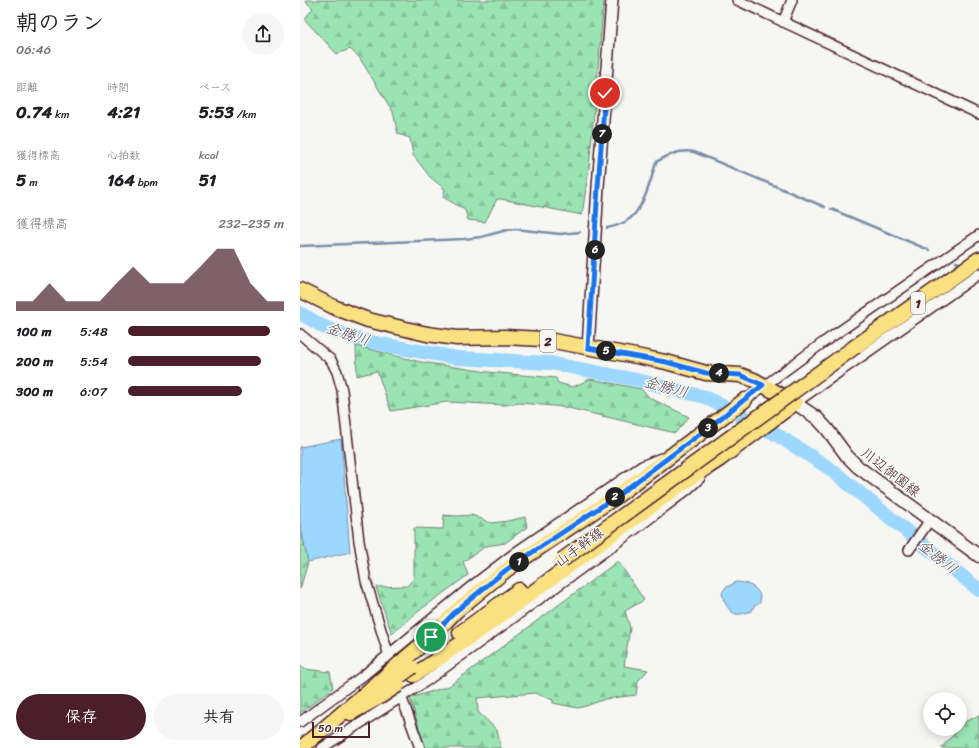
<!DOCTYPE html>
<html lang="ja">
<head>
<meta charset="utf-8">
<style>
  :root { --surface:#fff; --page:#f6f6f6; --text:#202124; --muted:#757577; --accent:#4a1f2b }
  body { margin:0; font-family:Sriracha,"Klee One",sans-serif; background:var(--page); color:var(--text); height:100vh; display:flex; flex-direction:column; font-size:15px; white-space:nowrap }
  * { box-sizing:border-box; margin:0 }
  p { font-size:13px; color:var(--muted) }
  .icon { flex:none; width:22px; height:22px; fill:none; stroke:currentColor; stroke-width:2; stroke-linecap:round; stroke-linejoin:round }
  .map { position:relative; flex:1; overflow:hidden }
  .drawer { display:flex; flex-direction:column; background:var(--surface); width:300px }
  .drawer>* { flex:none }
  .buttons { position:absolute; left:623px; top:692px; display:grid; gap:8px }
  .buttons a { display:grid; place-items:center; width:44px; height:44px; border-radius:50%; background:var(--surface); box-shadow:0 2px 10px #0003; font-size:20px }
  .scale { position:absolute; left:12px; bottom:10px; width:58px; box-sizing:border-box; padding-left:4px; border:2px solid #4a1f2b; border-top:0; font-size:11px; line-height:14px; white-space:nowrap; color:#4a1f2b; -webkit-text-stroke:3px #f6f6f2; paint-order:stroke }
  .pin { position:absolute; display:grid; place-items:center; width:34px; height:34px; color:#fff; margin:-17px; border:2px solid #fff; border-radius:50%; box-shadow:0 1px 4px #0007 }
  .km { position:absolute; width:20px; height:20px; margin:-10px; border-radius:50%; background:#222; color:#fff; font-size:11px; line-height:20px; text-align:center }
  .round { display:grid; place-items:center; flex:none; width:42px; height:42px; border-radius:21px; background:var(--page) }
  .overview { display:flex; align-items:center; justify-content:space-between; height:68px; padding:0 16px }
  h1 { font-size:22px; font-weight:700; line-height:30px }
  .metrics { display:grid; grid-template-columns:repeat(3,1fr); gap:6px; height:68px; padding:4px 16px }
  .metrics div { display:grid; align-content:center }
  .metrics b { font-size:17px; font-weight:700 }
  .metrics small { font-size:11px; font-weight:400 }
  .metrics p { font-size:11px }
  .chart { height:112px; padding:8px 16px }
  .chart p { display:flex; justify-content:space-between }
  .chart svg { width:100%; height:72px; margin-top:4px; fill:var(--accent); opacity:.7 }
  .cta { display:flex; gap:8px; margin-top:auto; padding:8px 16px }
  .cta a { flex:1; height:46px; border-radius:24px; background:var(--accent); color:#fff; font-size:16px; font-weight:700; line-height:46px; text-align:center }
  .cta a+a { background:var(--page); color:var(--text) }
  ul { padding:0 16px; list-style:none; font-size:13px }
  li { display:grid; grid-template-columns:64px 48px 1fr; align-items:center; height:30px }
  li i { height:10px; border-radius:5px; background:var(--accent) }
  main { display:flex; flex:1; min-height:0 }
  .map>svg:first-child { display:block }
  .forest { fill:url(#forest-firs); stroke:#728270 }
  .water { fill:#9cd7fd; stroke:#7b8da9 }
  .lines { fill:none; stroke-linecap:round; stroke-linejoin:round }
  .stream { stroke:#7b8da9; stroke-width:2.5 }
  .river { stroke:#9cd7fd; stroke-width:14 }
  .minor-casing { stroke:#4a1f2b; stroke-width:12 }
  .tertiary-casing { stroke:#4a1f2b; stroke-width:14 }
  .secondary-casing { stroke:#4a1f2b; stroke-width:15 }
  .primary-casing { stroke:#4a1f2b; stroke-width:17 }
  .trunk-casing { stroke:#4a1f2b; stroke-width:17 }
  .minor { stroke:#f6f6f2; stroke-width:9 }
  .tertiary { stroke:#f6f6f2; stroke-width:11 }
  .secondary { stroke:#f6f6f2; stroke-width:12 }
  .primary { stroke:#f9e181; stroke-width:14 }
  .trunk { stroke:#f9e181; stroke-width:14 }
  .primary-bridge-casing { stroke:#4a1f2b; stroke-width:17; stroke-linecap:butt }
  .primary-bridge { stroke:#f9e181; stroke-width:14 }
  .route-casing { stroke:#fff; stroke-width:8 }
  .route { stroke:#1a73e8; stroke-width:5 }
  .labels { text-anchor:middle; stroke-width:3; stroke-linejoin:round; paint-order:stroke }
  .shield { fill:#f6f6f2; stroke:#7e6067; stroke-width:1 }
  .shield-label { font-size:13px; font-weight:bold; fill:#4a1f2b }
  .street-label { font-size:14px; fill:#4a1f2b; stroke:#f6f6f2 }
  .water-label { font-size:15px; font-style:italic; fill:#5e4d60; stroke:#f6f6f2 }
</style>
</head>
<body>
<main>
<section class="drawer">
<div class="overview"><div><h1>朝のラン</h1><p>06:46</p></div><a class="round"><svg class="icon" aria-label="share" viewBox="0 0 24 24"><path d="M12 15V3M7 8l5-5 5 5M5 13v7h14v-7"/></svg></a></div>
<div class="metrics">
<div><p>距離</p><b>0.74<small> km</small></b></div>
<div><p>時間</p><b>4:21</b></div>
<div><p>ペース</p><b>5:53<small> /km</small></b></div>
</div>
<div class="metrics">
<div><p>獲得標高</p><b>5<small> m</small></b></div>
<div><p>心拍数</p><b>164<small> bpm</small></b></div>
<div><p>kcal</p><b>51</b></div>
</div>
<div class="chart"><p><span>獲得標高</span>232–235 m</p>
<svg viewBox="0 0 160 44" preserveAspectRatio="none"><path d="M0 44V38L10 38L20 27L30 38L40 38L50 38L60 27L70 17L80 27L90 27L100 27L110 17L120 6L130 6L140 27L150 38L160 38V44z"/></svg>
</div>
<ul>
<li><b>100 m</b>5:48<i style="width:91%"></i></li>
<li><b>200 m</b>5:54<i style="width:85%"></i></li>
<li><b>300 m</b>6:07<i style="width:73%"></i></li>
</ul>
<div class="cta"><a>保存</a><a>共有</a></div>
</section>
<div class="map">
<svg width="679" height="748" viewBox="0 0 679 748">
  <defs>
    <pattern id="forest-firs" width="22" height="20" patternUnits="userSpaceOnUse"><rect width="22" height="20" fill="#9ae4b4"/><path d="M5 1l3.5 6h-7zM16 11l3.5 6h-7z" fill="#86c39b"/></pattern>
  </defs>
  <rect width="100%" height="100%" fill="#f6f6f2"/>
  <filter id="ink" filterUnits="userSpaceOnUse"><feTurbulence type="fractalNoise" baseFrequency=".025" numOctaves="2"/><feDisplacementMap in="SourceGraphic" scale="8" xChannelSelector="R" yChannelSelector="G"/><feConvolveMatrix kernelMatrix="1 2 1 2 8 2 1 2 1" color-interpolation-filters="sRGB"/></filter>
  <g filter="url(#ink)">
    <!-- forest -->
    <g class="forest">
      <polygon points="5,0 304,0 289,168 282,215 201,199 197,199 185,222 168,220 165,210 143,197 145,189 130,177 113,155 110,138 98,134 93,112 59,57 50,49 37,54 4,19 13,9"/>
      <polygon points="56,346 121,362 188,372 256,378 258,383 273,387 290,379 341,389 350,398 389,417 375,433 264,407 220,403 205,405 147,402 91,411 77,371 57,376"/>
      <polygon points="144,515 156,516 172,515 191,523 208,521 225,517 227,527 205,543 186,546 163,562 168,575 120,610 92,634 76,587 107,586 114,578 114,528 143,529"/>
      <polygon points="0,523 8,562 0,589"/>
      <polygon points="318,561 344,600 325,611 330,628 324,666 348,670 338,681 336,695 305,699 286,706 278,708 253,703 253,700 235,693 177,698 178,712 197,730 201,748 125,748 110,698 149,686"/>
      <polygon points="0,666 5,669 30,672 33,688 0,713"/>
      <polygon points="679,716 679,748 641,748 666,721"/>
    </g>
    <!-- water -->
    <g class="water">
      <polygon points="41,439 50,552 8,562 0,523 0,447"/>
      <path d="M436 582C445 582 459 587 460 597 461 603 460 604 454 606L452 611C448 612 441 615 436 614 428 612 423 600 422 593L425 588Z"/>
    </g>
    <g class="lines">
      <!-- stream -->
      <g class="stream">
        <polyline points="531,209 629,250"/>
        <path d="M307 228C313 227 319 225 325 222 343 213 351 180 356 162 368 155 380 149 394 152L525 207"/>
        <polyline points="0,246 164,239 181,237 207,230 215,229 260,234 280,232"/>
        <polyline points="656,262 662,264"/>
      </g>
      <!-- river -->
      <polyline class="river" points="0,313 24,327 53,338 85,345 157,358 250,363 337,380 405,397 474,433 529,468 679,590"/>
      <!-- minor casing -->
      <g class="minor-casing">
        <g id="minor">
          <polyline points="437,0 679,114"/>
          <polyline points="483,22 492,0"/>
          <polyline points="0,334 31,360 37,372 42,390 59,541 66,581 90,659"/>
          <polyline points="445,400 524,342 679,235"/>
          <polyline points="495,403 679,274"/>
          <polyline points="609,550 630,520"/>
          <polyline points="100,693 120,748"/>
          <polyline points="0,722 64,675 173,585 216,552 342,466 361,458"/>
          <polyline points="22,748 125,682 337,528 387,490 400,478"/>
        </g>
      </g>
      <!-- tertiary casing -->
      <g class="tertiary-casing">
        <polyline id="tertiary" points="288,348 298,187 312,0"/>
      </g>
      <!-- secondary casing -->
      <g class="secondary-casing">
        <polyline id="secondary" points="495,403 517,418 527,429 547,456 558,467 679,556"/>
      </g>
      <!-- primary casing -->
      <g class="primary-casing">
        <g id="primary">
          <polyline points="0,290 36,308 68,320 127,334 157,338 204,337 242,339 336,356 366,362 406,373 440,375 454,380 495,403 420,459 383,483 185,627 114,675"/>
          <polyline points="160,633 219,590"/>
          <polyline points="107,657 131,637 156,611 206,570 317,496 445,400"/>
          <polyline points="51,713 78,698"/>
          <polyline points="1,748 74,686"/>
        </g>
      </g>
      <!-- trunk casing -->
      <g class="trunk-casing">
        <polyline id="trunk" points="556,346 679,259"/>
      </g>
      <!-- minor -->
      <use href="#minor" class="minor"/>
      <!-- tertiary -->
      <use href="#tertiary" class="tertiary"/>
      <!-- secondary -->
      <use href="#secondary" class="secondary"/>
      <!-- primary -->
      <use href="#primary" class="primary"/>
      <!-- trunk -->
      <use href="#trunk" class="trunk"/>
      <!-- primary-bridge casing -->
      <g class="primary-bridge-casing">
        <g id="primary-bridge">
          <polyline points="262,560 556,346"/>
          <polyline points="74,686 107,657"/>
          <polyline points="86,686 112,667"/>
          <polyline points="78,698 98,685"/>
        </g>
      </g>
      <!-- primary-bridge -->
      <use href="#primary-bridge" class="primary-bridge"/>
    </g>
  </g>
  <g class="lines" filter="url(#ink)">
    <!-- route casing -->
    <g class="route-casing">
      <polyline id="route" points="131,637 156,611 206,570 317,496 412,425 463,385 440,375 406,373 366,362 288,348 298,187 305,93"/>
    </g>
    <!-- route -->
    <use href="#route" class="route"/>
  </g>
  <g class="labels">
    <!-- shield labels -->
    <g class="shield">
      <rect x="611" y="292" width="14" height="22" rx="3"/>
      <rect x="240" y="330" width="16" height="22" rx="3"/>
    </g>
    <g class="shield-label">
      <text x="618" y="308">1</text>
      <text x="248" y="346">2</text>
    </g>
    <!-- street labels -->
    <g class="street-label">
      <text transform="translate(591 472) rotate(38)" y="5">川辺御園線</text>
      <text transform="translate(279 547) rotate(-36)" y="5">山手幹線</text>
    </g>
    <!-- water labels -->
    <g class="water-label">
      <text transform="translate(48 334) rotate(18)" y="5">金勝川</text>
      <text transform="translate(366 387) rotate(15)" y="5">金勝川</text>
      <text transform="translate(638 557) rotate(39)" y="5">金勝川</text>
    </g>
  </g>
</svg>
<div class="buttons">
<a><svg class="icon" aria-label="locate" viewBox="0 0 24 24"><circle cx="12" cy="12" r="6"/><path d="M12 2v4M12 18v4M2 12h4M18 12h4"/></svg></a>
</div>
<div class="scale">50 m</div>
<div class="pin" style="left:131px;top:637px;background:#1e9e55"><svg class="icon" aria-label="arrive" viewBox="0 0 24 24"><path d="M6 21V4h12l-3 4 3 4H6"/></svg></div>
<div class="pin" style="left:305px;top:93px;background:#d93025"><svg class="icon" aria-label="check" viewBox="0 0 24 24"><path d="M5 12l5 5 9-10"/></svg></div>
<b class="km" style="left:219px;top:562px">1</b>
<b class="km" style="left:315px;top:497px">2</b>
<b class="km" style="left:408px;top:428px">3</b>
<b class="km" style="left:419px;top:373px">4</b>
<b class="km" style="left:306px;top:351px">5</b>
<b class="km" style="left:295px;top:250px">6</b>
<b class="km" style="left:302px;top:134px">7</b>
</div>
</main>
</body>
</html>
